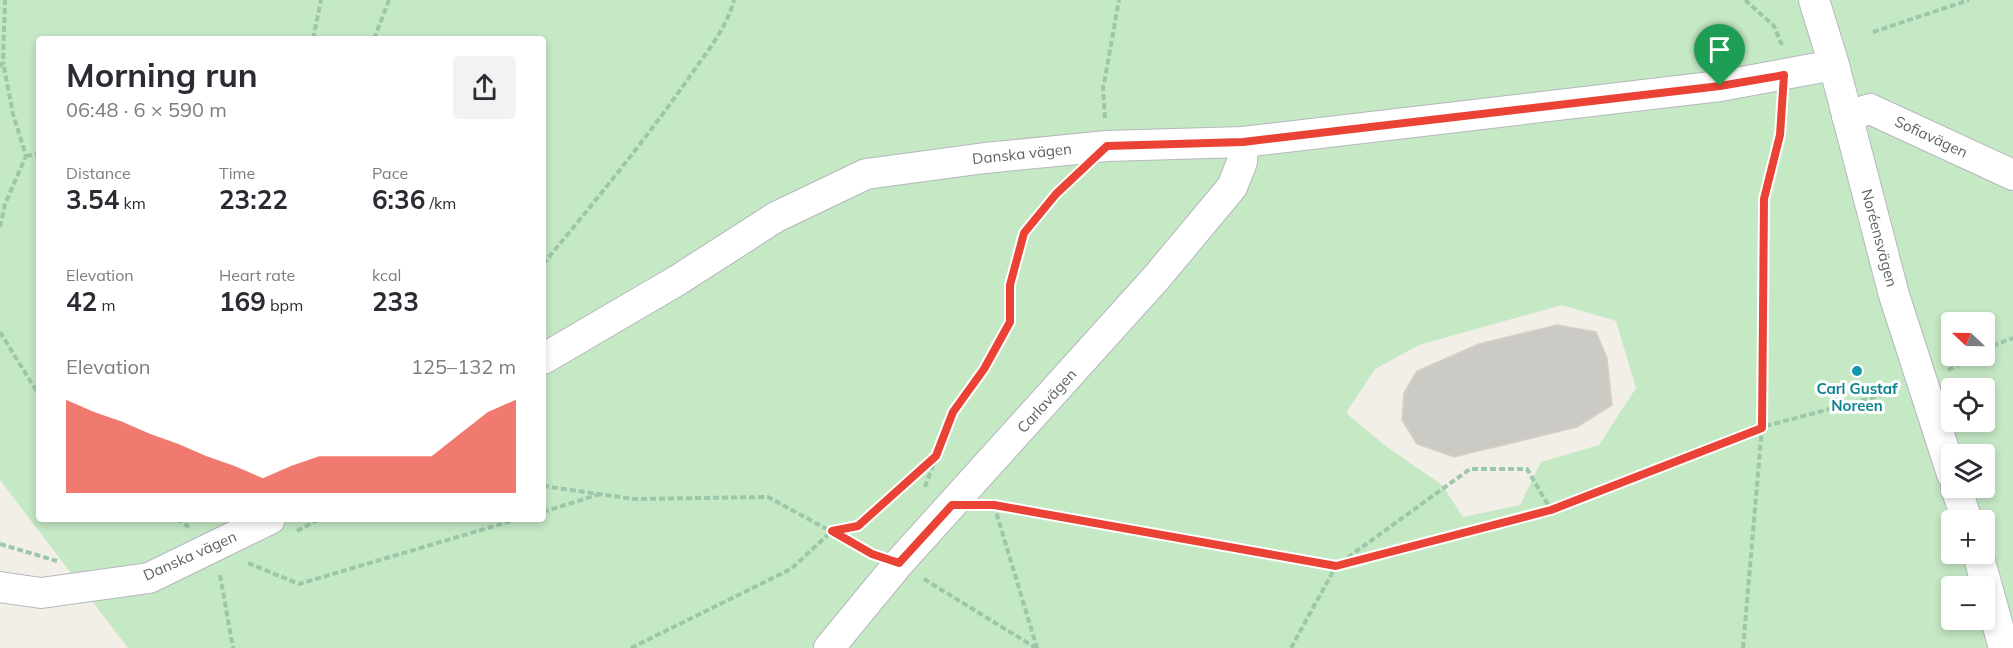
<!DOCTYPE html>
<html lang="en">
<head>
<meta charset="utf-8">
<style>
  :root { --surface:#fff; --page:#f2f2f3; --text:#2b2b33; --muted:#7c7c81; --accent:#ea4335 }
  body { margin:0; font-family:Mulish,sans-serif; background:var(--page); color:var(--text); height:100vh; display:flex; flex-direction:column; font-size:22px; white-space:nowrap }
  * { box-sizing:border-box; margin:0 }
  p { font-size:20px; color:var(--muted) }
  .icon { flex:none; width:33px; height:33px; fill:none; stroke:currentColor; stroke-width:2; stroke-linecap:round; stroke-linejoin:round }
  .map { position:relative; flex:1; overflow:hidden }
  .drawer { position:absolute; left:36px; top:36px; width:510px; height:486px; display:flex; flex-direction:column; background:var(--surface); border-radius:6px; box-shadow:0 3px 9px #0003 }
  .drawer>* { flex:none }
  .needle { width:39px; rotate:292deg }
  .fabs { position:absolute; left:1941px; top:312px; display:grid; gap:12px }
  .fabs a { display:grid; place-items:center; width:54px; height:54px; border-radius:6px; background:var(--surface); box-shadow:0 3px 9px #0003; font-size:30px }
  .pin { position:absolute; display:grid; place-items:center; width:51px; height:51px; color:#fff; margin:-62px -26px; border-radius:50% 50% 50% 0; rotate:-45deg; box-shadow:0 0 6px #0007 }
  .pin .icon { rotate:45deg }
  .round { display:grid; place-items:center; flex:none; width:63px; height:63px; border-radius:6px; background:var(--page) }
  .overview { display:flex; align-items:center; justify-content:space-between; height:102px; padding:0 30px }
  h1 { font-size:33px; font-weight:700; line-height:45px }
  .stats { display:grid; grid-template-columns:repeat(3,1fr); gap:9px; height:102px; padding:6px 30px }
  .stats div { display:grid; align-content:center }
  .stats b { font-size:26px; font-weight:700 }
  .stats small { font-size:16px; font-weight:400 }
  .stats p { font-size:16px }
  .chart { height:168px; padding:12px 30px }
  .chart p { display:flex; justify-content:space-between }
  .chart svg { width:100%; height:108px; margin-top:6px; fill:var(--accent); opacity:.7 }
  .map>svg:first-child { display:block }
  .green { fill:#c5e8c5; fill-rule:evenodd }
  .building { fill:#cccac5; stroke:#d6d1c6; stroke-width:1.5 }
  .lines { fill:none; stroke-linecap:round; stroke-linejoin:round }
  .minor-casing { stroke:#b5b8bc; stroke-width:32 }
  .path { stroke:#9cc7a9; stroke-width:4; stroke-dasharray:6 3; stroke-linecap:butt }
  .minor { stroke:#fff; stroke-width:30 }
  .route-casing { stroke:#fff; stroke-width:12 }
  .route { stroke:#ea4335; stroke-width:8 }
  .culture-dot { fill:#0f9aa8; stroke:#fff; stroke-width:2 }
  .labels { text-anchor:middle; stroke-width:6; stroke-linejoin:round; paint-order:stroke }
  .street-label { font-size:15px; fill:#5f6368; stroke:#fff }
  .culture-label { font-size:15px; font-weight:bold; fill:#0d838f; stroke:#fff }
</style>
</head>
<body>
<div class="map">
<svg width="2013" height="648" viewBox="0 0 2013 648">
  <rect width="100%" height="100%" fill="#f1efe8"/>
  <!-- green -->
  <path class="green" d="M0 0H2013V648H128L0 480ZM39 39H543V519H39ZM1562 305 1616 321 1636 388 1599 445 1541 462 1520 505 1463 517 1442 485 1387 447 1346 413 1375 369 1419 345ZM1952 322H1984V356H1952ZM1952 388H1984V422H1952ZM1952 454H1984V488H1952ZM1952 520H1984V554H1952ZM1952 586H1984V620H1952Z"/>
  <!-- building -->
  <polygon class="building" points="1557,325 1596,332 1607,358 1612,405 1577,427 1454,457 1417,444 1402,420 1404,393 1417,371 1479,344"/>
  <g class="lines">
    <!-- minor casing -->
    <g class="minor-casing">
      <g id="minor">
        <polyline points="1814,0 1834,65 1894,295 1952,474"/>
        <polyline points="1847,116 1870,109 2013,175"/>
        <polyline points="543,359 678,280 776,217 866,174 985,158 1107,146 1243,142 1720,86 1834,65"/>
        <polyline points="1956,488 1967,520"/>
        <polyline points="1978,554 2004,648"/>
        <polyline points="0,587 41,593 149,578 270,519"/>
        <polyline points="829,648 899,563 1157,277 1232,187 1242,162 1243,142"/>
      </g>
    </g>
    <!-- path -->
    <g class="path">
      <polyline points="1745,0 1774,26 1782,45"/>
      <polyline points="1873,32 1969,0"/>
      <polyline points="313,39 321,0"/>
      <polyline points="374,39 389,0"/>
      <polyline points="0,67 3,62 5,0"/>
      <polyline points="1105,118 1103,89 1119,0"/>
      <polyline points="26,156 39,154"/>
      <polyline points="0,227 5,204 26,156 13,114 3,62"/>
      <path d="M543 264C593 204 643 143 688 79 705 54 726 30 734 0"/>
      <polyline points="0,332 39,395"/>
      <polyline points="1984,349 2013,338"/>
      <polyline points="1948,370 1974,356"/>
      <polyline points="543,486 634,499 768,497 869,552"/>
      <polyline points="925,487 953,412 984,369 1010,322 1010,285 1024,233 1072,179"/>
      <polyline points="993,505 1336,566 1551,510 1762,427 1894,392"/>
      <polyline points="994,505 1037,648"/>
      <polyline points="543,512 600,494"/>
      <polyline points="177,519 189,527"/>
      <polyline points="297,531 319,519"/>
      <polyline points="0,544 57,561"/>
      <polyline points="248,563 299,584 518,519"/>
      <polyline points="220,575 233,648"/>
      <polyline points="924,579 1036,648"/>
      <polyline points="631,648 791,569 832,531 858,526 935,456"/>
      <polyline points="1291,648 1336,566 1470,469 1527,469 1551,510"/>
      <polyline points="1743,648 1762,427 1764,199 1780,135 1782,103"/>
    </g>
    <!-- minor -->
    <use href="#minor" class="minor"/>
  </g>
  <g class="lines">
    <!-- route casing -->
    <g class="route-casing">
      <polygon id="route" points="1784,75 1780,135 1764,199 1762,428 1551,510 1336,566 994,505 952,505 899,563 872,554 832,531 858,526 936,456 953,412 984,369 1010,322 1010,285 1024,233 1056,194 1107,146 1243,142 1720,86"/>
    </g>
    <!-- route -->
    <use href="#route" class="route"/>
  </g>
  <!-- markers -->
  <circle class="culture-dot" cx="1857" cy="371" r="6"/>
  <g class="labels">
    <!-- street labels -->
    <g class="street-label">
      <text transform="translate(1931 137) rotate(25)" y="5">Sofiavägen</text>
      <text transform="translate(1022 154) rotate(-6)" y="5">Danska vägen</text>
      <text transform="translate(1879 238) rotate(75)" y="5">Noréensvägen</text>
      <text transform="translate(1047 401) rotate(-48)" y="5">Carlavägen</text>
      <text transform="translate(190 556) rotate(-24)" y="5">Danska vägen</text>
    </g>
    <!-- culture labels -->
    <g class="culture-label">
      <text x="1857" y="394">Carl Gustaf<tspan x="1857" dy="17">Noreen</tspan></text>
    </g>
  </g>
</svg>
<div class="fabs">
<a><svg class="needle" viewBox="-14 -14 28 28"><path d="M0-13l5 13h-10z" fill="#e53935"/><path d="M0 13l5-13h-10z" fill="#7c7c81"/></svg></a>
<a><svg class="icon" aria-label="locate" viewBox="0 0 24 24"><circle cx="12" cy="12" r="6"/><path d="M12 2v4M12 18v4M2 12h4M18 12h4"/></svg></a>
<a><svg class="icon" aria-label="layers" viewBox="0 0 24 24"><path d="M12 4l9 5-9 5-9-5zM3 14l9 5 9-5"/></svg></a>
<a>+</a>
<a>−</a>
</div>
<div class="pin" style="left:1720px;top:86px;background:#1e9e55"><svg class="icon" aria-label="arrive" viewBox="0 0 24 24"><path d="M6 21V4h12l-3 4 3 4H6"/></svg></div>
<section class="drawer">
<div class="overview"><div><h1>Morning run</h1><p>06:48 · 6 × 590 m</p></div><a class="round"><svg class="icon" aria-label="share" viewBox="0 0 24 24"><path d="M12 15V3M7 8l5-5 5 5M5 13v7h14v-7"/></svg></a></div>
<div class="stats">
<div><p>Distance</p><b>3.54<small> km</small></b></div>
<div><p>Time</p><b>23:22</b></div>
<div><p>Pace</p><b>6:36<small> /km</small></b></div>
</div>
<div class="stats">
<div><p>Elevation</p><b>42<small> m</small></b></div>
<div><p>Heart rate</p><b>169<small> bpm</small></b></div>
<div><p>kcal</p><b>233</b></div>
</div>
<div class="chart"><p><span>Elevation</span>125–132 m</p>
<svg viewBox="0 0 160 44" preserveAspectRatio="none"><path d="M0 44V6L10 11L20 15L30 20L40 24L50 29L60 33L70 38L80 33L90 29L100 29L110 29L120 29L130 29L140 20L150 11L160 6V44z"/></svg>
</div>
</section>
</div>
</body>
</html>
